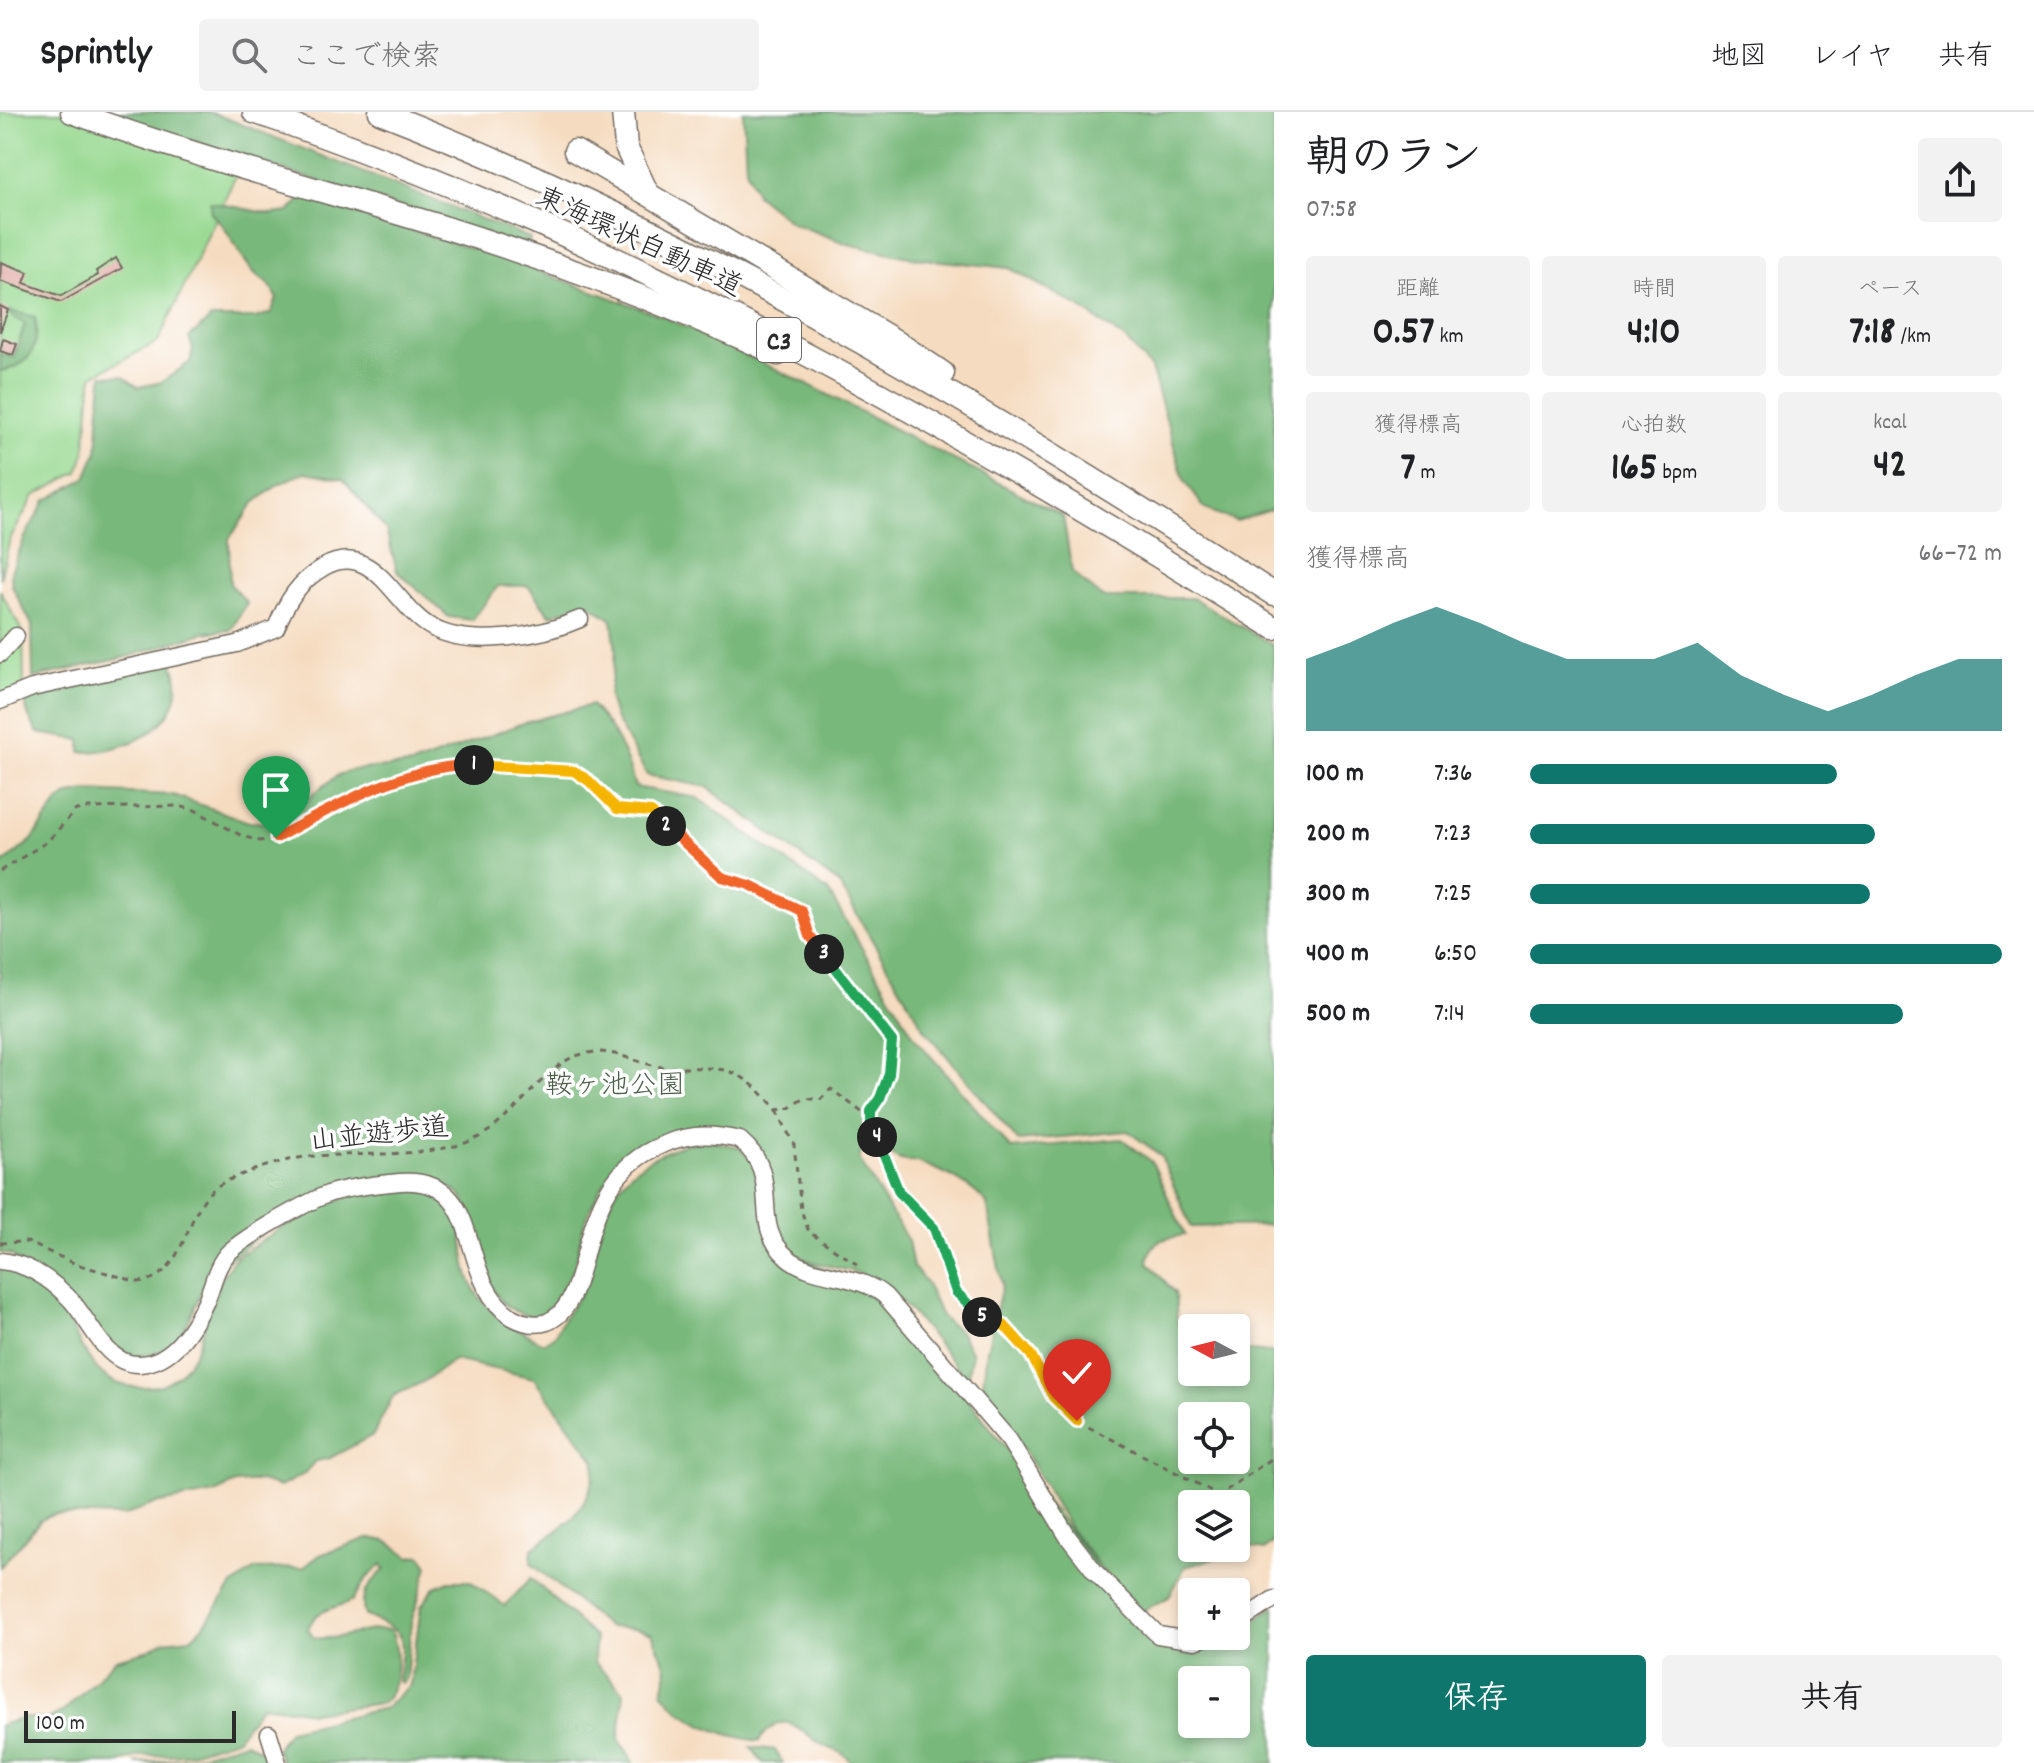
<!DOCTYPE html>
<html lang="ja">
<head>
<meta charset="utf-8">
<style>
  :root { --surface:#fff; --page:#f2f2f2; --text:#202124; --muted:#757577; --line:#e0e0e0; --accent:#0f766e }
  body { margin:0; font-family:Dekko,"Klee One",sans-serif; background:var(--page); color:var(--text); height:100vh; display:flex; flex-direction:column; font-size:30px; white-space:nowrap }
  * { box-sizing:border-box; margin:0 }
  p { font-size:26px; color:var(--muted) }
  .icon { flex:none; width:44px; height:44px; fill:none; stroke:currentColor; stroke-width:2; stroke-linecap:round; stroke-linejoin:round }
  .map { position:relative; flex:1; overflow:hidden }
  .side { display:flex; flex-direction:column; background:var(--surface); width:760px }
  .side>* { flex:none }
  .needle { width:52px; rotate:277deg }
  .buttons { position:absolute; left:1178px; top:1202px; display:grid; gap:16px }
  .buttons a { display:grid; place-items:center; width:72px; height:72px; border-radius:8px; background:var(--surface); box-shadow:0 4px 12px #0003; font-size:40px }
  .scale { position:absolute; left:24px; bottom:20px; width:212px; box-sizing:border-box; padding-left:8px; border:4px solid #2b2b2b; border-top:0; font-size:22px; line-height:28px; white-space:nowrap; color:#2b2b2b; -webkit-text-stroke:6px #fff; paint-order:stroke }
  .pin { position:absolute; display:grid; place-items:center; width:68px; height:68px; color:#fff; margin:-82px -34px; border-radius:50% 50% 50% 0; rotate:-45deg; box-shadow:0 0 8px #0007 }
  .pin .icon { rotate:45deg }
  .km { position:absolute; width:40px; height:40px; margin:-20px; border-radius:50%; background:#222; color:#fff; font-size:22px; line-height:40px; text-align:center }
  .round { display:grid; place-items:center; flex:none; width:84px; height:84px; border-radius:8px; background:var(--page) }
  .overview { display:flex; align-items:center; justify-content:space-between; height:136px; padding:0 32px }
  h1 { font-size:44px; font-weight:800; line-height:60px }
  .metrics { display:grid; grid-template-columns:repeat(3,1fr); gap:12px; height:136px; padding:8px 32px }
  .metrics div { display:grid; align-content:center; border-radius:8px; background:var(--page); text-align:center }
  .metrics b { font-size:40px; font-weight:800 }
  .metrics small { font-size:22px; font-weight:400 }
  .metrics p { font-size:22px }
  .chart { height:224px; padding:16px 32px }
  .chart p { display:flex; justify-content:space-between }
  .chart svg { width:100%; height:144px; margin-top:8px; fill:var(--accent); opacity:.7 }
  .button { display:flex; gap:16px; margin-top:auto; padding:16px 32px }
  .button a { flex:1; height:92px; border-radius:8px; background:var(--accent); color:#fff; font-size:32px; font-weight:800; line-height:92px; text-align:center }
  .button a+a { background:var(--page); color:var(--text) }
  ul { padding:0 32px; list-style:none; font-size:26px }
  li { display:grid; grid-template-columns:128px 96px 1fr; align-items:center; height:60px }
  li i { height:20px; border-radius:10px; background:var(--accent) }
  header { display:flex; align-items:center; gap:48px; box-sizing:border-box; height:112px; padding:0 40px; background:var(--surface); border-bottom:2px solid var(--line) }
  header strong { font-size:38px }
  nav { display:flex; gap:44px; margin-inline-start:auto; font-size:28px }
  .search { width:560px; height:72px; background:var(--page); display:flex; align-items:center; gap:20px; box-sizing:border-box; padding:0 28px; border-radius:8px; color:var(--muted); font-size:30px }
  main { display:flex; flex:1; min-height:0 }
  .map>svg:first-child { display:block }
  .green { fill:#96d88f; stroke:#60825d; stroke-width:2 }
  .forest { fill:#78b87a; stroke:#527252; stroke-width:2; fill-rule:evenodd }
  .building { fill:#e2ada9 }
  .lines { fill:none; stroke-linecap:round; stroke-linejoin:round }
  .minor-casing { stroke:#72695f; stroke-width:19 }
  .highway-casing { stroke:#72695f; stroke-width:25 }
  .path { stroke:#72695f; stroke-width:3; stroke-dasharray:6 6; stroke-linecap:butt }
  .minor { stroke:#fff; stroke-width:16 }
  .highway { stroke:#fff; stroke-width:22 }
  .split-1-casing { stroke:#fff; stroke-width:16 }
  .split-2-casing { stroke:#fff; stroke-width:16 }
  .split-3-casing { stroke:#fff; stroke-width:16 }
  .split-4-casing { stroke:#fff; stroke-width:16 }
  .split-5-casing { stroke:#fff; stroke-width:16 }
  .split-6-casing { stroke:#fff; stroke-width:16 }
  .split-1 { stroke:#f0652b; stroke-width:10 }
  .split-2 { stroke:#f5b400; stroke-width:10 }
  .split-3 { stroke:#f0652b; stroke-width:10 }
  .split-4 { stroke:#22a559; stroke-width:10 }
  .split-5 { stroke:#22a559; stroke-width:10 }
  .split-6 { stroke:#f5b400; stroke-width:10 }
  .labels { text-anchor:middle; stroke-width:7; stroke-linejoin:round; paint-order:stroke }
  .shield { fill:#fff; stroke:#6b6b6b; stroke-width:2 }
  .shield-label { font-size:26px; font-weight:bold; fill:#2b2b2b }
  .street-label { font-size:28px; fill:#2b2b2b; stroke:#fff }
  .park-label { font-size:28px; fill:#4b5f49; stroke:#fff }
</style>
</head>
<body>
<header>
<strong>Sprintly</strong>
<div class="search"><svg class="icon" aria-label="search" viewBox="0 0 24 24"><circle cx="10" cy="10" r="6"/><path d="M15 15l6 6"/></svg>ここで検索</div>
<nav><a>地図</a><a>レイヤ</a><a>共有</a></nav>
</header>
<main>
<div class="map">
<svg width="1274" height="1651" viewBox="0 0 1274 1651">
  <rect width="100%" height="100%" fill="#fff"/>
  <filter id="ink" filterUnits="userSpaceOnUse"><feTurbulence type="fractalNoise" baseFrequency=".0125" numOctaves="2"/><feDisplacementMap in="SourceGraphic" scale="16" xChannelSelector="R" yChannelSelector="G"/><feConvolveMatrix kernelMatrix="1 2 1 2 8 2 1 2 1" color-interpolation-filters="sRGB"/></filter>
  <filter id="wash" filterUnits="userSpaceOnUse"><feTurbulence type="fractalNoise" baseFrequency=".006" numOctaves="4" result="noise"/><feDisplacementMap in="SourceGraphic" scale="32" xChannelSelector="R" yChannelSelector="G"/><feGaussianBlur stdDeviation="1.8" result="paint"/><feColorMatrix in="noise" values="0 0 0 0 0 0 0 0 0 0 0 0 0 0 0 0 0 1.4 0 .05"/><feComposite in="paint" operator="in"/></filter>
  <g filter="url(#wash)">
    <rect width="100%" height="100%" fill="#f5dbbf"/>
    <!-- green -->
    <g class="green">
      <polygon points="0,0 135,0 251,31 158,230 92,264 85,340 78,360 34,384 10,427 0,467"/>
      <polygon points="0,478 23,521 24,574 0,586"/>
    </g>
    <!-- forest -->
    <g class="forest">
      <polygon points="123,0 208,0 218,3 530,126 528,136 133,10"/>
      <polygon points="743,0 1274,0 1274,397 1236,409 1205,397 1184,368 1151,256 1126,228 1078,194 1009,156 914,146 848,132 792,111 756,82 746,56"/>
      <path d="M303 85 496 144 662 204 811 274 1063 404 1072 460 1102 486H1193L1274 534V1113L1191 1115 1161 1044 1128 1019 1018 1029 925 918 839 772 707 675 647 663 615 606 609 585 616 539 612 508 588 491 550 503 528 474H498L472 508 449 505 397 459 386 418 343 367 305 360 279 372 254 391 229 427 230 472 247 491 231 518 203 521 127 545 33 566 32 513 12 474 11 460 24 427 45 389 86 366 97 340 102 263 123 264 138 275 162 270 190 250 193 237 189 226 211 206H255L271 201 277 186C271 170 262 170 252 158 236 139 230 118 211 101L210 90 271 102 289 100Z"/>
      <path d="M9 199 35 205C40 233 31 255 0 259V242L14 245 25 212 9 202Z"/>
      <path d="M171 547C198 607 132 641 81 640V628L38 621C30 607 22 597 28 582Z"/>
      <path d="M591 593C614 616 627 643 635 675L698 686 828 779 915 926 1011 1037 1122 1027 1152 1050 1185 1123C1164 1127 1150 1126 1148 1150L1175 1181 1177 1210 1192 1228V1260H1236V1238L1274 1241V1429L1264 1438 1248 1435 1185 1455 1169 1485 1142 1499 1100 1455 1071 1418 1015 1323 982 1281 987 1238 1002 1173 987 1092C971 1072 941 1058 917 1050 911 1049 903 1049 898 1047 887 1042 883 1025 879 1015L866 1026 859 1047 908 1129 913 1155 926 1170 941 1205 961 1221 972 1242 967 1267C942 1239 900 1178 867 1164 842 1153 807 1156 786 1134 757 1102 789 1046 744 1023 722 1012 693 1013 671 1021 639 1034 617 1049 600 1078 594 1089 588 1101 584 1112 576 1141 571 1220 522 1202 463 1181 495 1086 441 1072 427 1068 406 1073 391 1073 373 1073 346 1069 329 1075 317 1079 221 1152 209 1164 202 1171 200 1184 196 1192 182 1231 164 1245 123 1245L87 1203 11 1143 0 1141V754L32 728 58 690 70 682 87 679 173 683 249 710 275 711 337 664 352 658 412 653 523 611ZM1192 1304H1236V1348H1192ZM1192 1392H1236V1436H1192Z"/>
      <path d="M701 1027 739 1035 756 1053 768 1130 873 1181 969 1288 1153 1528C1184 1545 1205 1524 1236 1524V1519L1274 1495V1651H852C843 1638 833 1639 821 1632 796 1616 784 1595 759 1629 720 1623 686 1611 662 1580 672 1559 661 1542 652 1522L637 1517 608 1515 531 1451 532 1436C566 1415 595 1392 595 1349L534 1266 454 1248 423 1270 393 1284 373 1323 328 1347 315 1349 304 1362 280 1375 260 1369 235 1371 215 1381 154 1392 124 1404 54 1402 41 1408 0 1455V1155C14 1159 34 1162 45 1174 77 1206 83 1277 140 1275 148 1275 157 1275 164 1272 214 1248 201 1176 239 1143 268 1126 299 1101 330 1091 368 1078 438 1061 458 1108 464 1123 463 1141 467 1157 475 1197 511 1213 543 1231L556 1222C560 1205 577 1193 583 1175 611 1089 602 1057 701 1027ZM1192 1568H1236V1612H1192Z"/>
      <path d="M368 1426 387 1429 410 1445 421 1443 428 1454 411 1511 406 1566 401 1571 398 1569C405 1520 408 1524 365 1503 358 1482 371 1471 385 1457L382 1452 366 1467 353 1488C334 1498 316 1495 308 1517L313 1525C340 1531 365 1513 391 1519 400 1539 399 1576 382 1591L311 1600 262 1593 236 1627 187 1642 140 1644 116 1651H0V1613L25 1606 46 1608 64 1599 116 1547 146 1539 164 1529 190 1526 202 1516 232 1474 255 1457 303 1456 320 1443Z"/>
      <polygon points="531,1466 595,1526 594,1550 624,1580 619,1627 634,1651 282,1651 276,1637 289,1618 385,1596 410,1573 421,1495 435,1475 449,1469 470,1469 505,1494"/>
      <polygon points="245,1630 268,1642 273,1651 134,1651 190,1646"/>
      <polygon points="751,1635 775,1638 783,1651 763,1651"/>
    </g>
    <g id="blocks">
      <!-- building -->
      <g class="building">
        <polygon points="116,146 122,156 61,190 0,169 1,150 28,160 24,171 61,184 98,163 96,159"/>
        <polygon points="0,194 8,198 0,220"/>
        <polygon points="3,227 17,232 13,243 0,239"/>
      </g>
    </g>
  </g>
  <g filter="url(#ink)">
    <use href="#blocks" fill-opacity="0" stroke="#72695f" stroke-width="2"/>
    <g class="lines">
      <!-- minor casing -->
      <g class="minor-casing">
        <g id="minor">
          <polyline points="0,542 16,524"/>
          <path d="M0 589 32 576 237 532 276 516C287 489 298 470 324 455 374 427 395 495 431 515 470 537 542 524 580 507"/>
          <path d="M0 1149C26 1151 50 1167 68 1185 90 1206 104 1254 140 1252 173 1250 193 1217 206 1189 213 1173 216 1153 229 1140 248 1123 305 1091 328 1082 348 1075 378 1072 400 1070 489 1064 453 1166 512 1205 522 1211 536 1214 547 1210 598 1190 570 1078 653 1037 683 1022 707 1020 740 1028 786 1066 747 1110 787 1145 814 1168 857 1160 885 1184L1009 1328 1068 1425 1096 1461 1158 1523 1195 1529 1210 1524"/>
          <polyline points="1236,1512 1274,1487"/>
          <polyline points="269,1622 278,1651"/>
        </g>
      </g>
      <!-- highway casing -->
      <g class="highway-casing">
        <g id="highway">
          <path d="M72 0C192 44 315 76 437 113 549 148 672 194 778 242"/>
          <path d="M254 0C616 122 952 314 1274 516"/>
          <path d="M380 0C698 123 989 298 1274 482"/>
          <polyline points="623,0 626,35 646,78"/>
          <polyline points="575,39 894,228 943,261"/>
        </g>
      </g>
      <!-- path -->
      <g class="path">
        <polyline points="0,759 47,730 76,698 89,696 176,694 193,697 242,724 260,729 276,726 364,682 457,652 574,659 617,697 651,700 722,765 750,773 802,799 810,824 892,929 889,962 871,1007"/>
        <polyline points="777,998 794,1033 801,1098 809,1120 861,1155"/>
        <path d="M0 1131 27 1130 76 1152 138 1170C189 1166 183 1092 221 1072 243 1060 290 1045 314 1044 363 1041 411 1045 459 1033 507 1020 529 971 569 947 576 943 590 940 598 940 620 940 642 953 663 955 687 958 714 952 736 962 752 970 765 984 777 998L790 996 805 986 820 988 831 977 871 1007 899 1080 934 1116 956 1180 984 1207 1004 1213 1031 1243 1053 1285 1077 1309 1219 1383 1274 1345"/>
      </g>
      <!-- minor -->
      <use href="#minor" class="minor"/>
      <!-- highway -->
      <use href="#highway" class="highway"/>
    </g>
  </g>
  <g class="lines" filter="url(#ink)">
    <!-- split-1 casing -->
    <g class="split-1-casing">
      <path id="split-1" d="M276 726C333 695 408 652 474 653"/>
    </g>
    <!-- split-2 casing -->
    <g class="split-2-casing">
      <polyline id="split-2" points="474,653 574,659 589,669 617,697 651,700 666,714"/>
    </g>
    <!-- split-3 casing -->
    <g class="split-3-casing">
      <polyline id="split-3" points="666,714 722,765 750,773 802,799 810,824 824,842"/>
    </g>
    <!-- split-4 casing -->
    <g class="split-4-casing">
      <polyline id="split-4" points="824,842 892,929 889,962 880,986 871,999 871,1012 877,1025"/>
    </g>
    <!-- split-5 casing -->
    <g class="split-5-casing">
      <polyline id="split-5" points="877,1025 899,1080 934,1116 956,1180 982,1205"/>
    </g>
    <!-- split-6 casing -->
    <g class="split-6-casing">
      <polyline id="split-6" points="982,1205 1004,1213 1031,1243 1053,1285 1077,1309"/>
    </g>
    <!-- split-1 -->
    <use href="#split-1" class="split-1"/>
    <!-- split-2 -->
    <use href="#split-2" class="split-2"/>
    <!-- split-3 -->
    <use href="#split-3" class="split-3"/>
    <!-- split-4 -->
    <use href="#split-4" class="split-4"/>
    <!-- split-5 -->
    <use href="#split-5" class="split-5"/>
    <!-- split-6 -->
    <use href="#split-6" class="split-6"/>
  </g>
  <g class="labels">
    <!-- shield labels -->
    <rect class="shield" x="757" y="206" width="44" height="44" rx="6"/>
    <g class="shield-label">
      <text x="779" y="237">C3</text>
    </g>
    <!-- street labels -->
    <g class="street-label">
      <text transform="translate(640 128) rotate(25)" y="10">東海環状自動車道</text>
      <text transform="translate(379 1020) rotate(-6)" y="10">山並遊歩道</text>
    </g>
    <!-- park labels -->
    <g class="park-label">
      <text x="615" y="981">鞍ヶ池公園</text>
    </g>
  </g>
</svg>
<div class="buttons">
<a><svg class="needle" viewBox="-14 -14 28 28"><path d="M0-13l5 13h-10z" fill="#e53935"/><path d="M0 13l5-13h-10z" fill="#757577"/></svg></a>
<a><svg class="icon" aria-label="locate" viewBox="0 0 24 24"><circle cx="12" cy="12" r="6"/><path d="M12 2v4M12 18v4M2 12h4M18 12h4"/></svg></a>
<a><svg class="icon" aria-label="layers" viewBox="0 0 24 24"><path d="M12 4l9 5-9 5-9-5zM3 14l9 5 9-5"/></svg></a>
<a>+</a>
<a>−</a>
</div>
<div class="scale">100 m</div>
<div class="pin" style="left:276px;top:726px;background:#1e9e55"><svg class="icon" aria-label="arrive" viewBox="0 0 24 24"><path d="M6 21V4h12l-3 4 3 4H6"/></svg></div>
<div class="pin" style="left:1077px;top:1309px;background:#d93025"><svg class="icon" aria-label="check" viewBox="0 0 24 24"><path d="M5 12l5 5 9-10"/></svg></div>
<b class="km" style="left:474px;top:653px">1</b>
<b class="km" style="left:666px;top:714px">2</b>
<b class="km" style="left:824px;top:842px">3</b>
<b class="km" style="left:877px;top:1025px">4</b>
<b class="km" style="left:982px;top:1205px">5</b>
</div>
<section class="side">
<div class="overview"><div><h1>朝のラン</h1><p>07:58</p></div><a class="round"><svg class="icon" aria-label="share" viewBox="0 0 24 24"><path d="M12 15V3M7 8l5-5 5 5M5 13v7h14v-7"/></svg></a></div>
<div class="metrics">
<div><p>距離</p><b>0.57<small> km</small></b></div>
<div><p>時間</p><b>4:10</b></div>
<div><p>ペース</p><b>7:18<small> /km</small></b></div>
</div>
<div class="metrics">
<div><p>獲得標高</p><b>7<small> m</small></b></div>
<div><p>心拍数</p><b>165<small> bpm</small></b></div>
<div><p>kcal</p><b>42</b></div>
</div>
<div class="chart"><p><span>獲得標高</span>66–72 m</p>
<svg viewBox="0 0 160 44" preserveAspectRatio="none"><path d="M0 44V22L10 17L20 11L30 6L40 11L50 17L60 22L70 22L80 22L90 17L100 27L110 33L120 38L130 33L140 27L150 22L160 22V44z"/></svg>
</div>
<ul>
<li><b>100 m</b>7:36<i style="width:65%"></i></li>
<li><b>200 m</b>7:23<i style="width:73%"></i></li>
<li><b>300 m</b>7:25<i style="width:72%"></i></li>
<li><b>400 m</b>6:50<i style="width:100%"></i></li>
<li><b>500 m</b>7:14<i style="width:79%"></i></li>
</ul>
<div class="button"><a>保存</a><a>共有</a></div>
</section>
</main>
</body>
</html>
